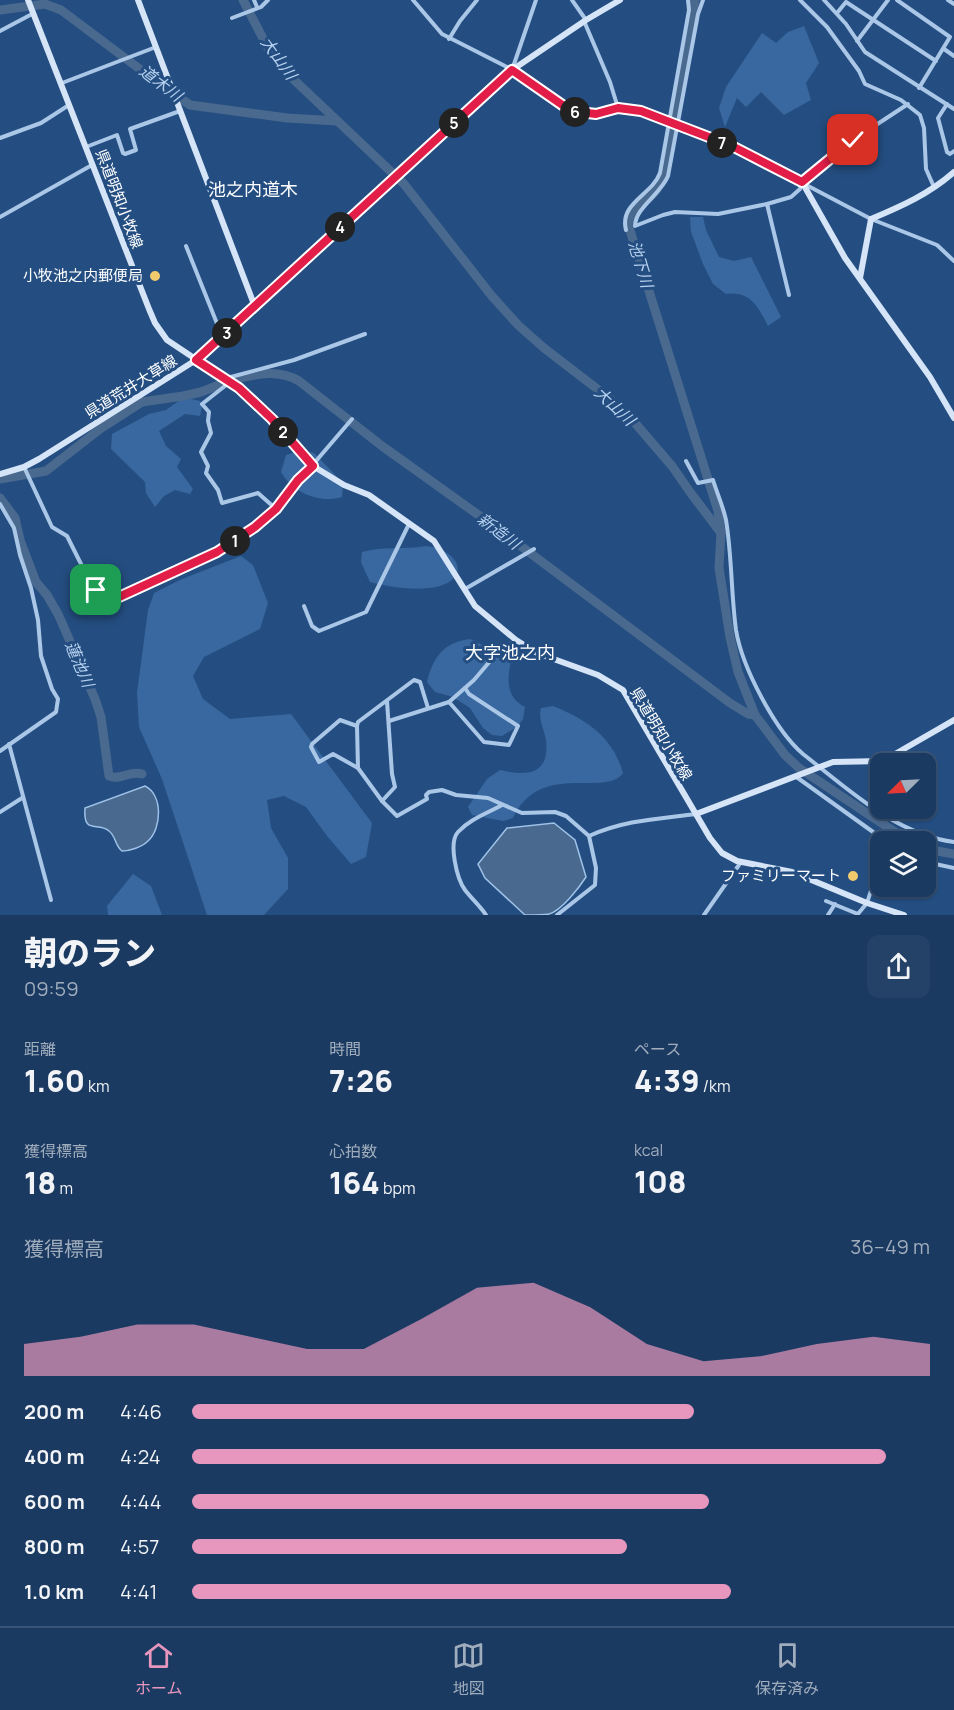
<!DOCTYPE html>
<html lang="ja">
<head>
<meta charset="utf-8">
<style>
  :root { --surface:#1b3a61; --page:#244167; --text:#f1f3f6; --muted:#a0adbd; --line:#395476; --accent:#e797bd }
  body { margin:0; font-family:Manrope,"Noto Sans JP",sans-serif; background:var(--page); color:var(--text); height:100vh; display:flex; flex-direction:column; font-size:22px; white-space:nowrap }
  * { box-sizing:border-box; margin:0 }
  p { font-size:20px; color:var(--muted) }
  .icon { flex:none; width:33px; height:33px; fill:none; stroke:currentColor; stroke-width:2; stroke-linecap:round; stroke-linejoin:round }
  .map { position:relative; height:915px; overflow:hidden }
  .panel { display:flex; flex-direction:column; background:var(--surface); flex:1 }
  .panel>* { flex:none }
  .needle { width:39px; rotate:246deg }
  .buttons { position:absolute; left:870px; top:753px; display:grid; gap:12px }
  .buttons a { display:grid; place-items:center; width:66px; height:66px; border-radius:12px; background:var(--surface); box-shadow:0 2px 4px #0004,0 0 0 2px var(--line); font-size:30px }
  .pin { position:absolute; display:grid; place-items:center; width:51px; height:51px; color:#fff; margin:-26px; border-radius:12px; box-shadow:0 3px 9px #0006 }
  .km { position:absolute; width:30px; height:30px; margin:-15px; border-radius:50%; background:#222; color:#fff; font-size:16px; line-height:30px; text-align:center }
  .round { display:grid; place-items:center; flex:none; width:63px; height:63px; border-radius:12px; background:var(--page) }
  .headline { display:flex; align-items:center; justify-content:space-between; height:102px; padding:0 24px }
  h1 { font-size:33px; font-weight:800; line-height:45px }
  .metrics { display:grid; grid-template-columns:repeat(3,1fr); gap:9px; height:102px; padding:6px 24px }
  .metrics div { display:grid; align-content:center }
  .metrics b { font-size:30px; font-weight:800 }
  .metrics small { font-size:16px; font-weight:400 }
  .metrics p { font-size:16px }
  .chart { height:168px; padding:12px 24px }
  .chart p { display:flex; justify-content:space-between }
  .chart svg { width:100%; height:108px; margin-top:6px; fill:var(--accent); opacity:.7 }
  ul { padding:0 24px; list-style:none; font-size:20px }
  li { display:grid; grid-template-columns:96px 72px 1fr; align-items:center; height:45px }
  li i { height:15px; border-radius:8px; background:var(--accent) }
  .tab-bar { display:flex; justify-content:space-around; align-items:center; height:84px; border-top:2px solid var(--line); background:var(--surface); font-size:16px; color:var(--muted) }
  .tab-bar a { display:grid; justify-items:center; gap:3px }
  .tab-bar .on { color:var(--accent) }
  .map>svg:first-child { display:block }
  .green { fill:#38689f }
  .water { fill:#4a698e; stroke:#9fc2e8; stroke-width:1.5 }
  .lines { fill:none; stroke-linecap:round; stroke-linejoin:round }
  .river { stroke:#4a698e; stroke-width:9 }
  .street { stroke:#abc7e7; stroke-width:4 }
  .secondary { stroke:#d5e4f6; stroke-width:6 }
  .route-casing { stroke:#fff; stroke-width:12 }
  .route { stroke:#e11d48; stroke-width:8 }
  .poi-dot { fill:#f1ca6e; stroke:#244e81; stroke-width:2 }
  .labels { text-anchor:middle; stroke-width:6; stroke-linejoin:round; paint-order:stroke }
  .street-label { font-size:15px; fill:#fff; stroke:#244e81 }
  .poi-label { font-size:15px; fill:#fff; stroke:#244e81; text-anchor:end }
  .water-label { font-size:16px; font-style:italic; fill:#b6d1ef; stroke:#244e81 }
  .quarter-label { font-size:18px; fill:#fff; stroke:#244e81 }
</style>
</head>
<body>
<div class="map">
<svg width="954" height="915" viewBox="0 0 954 915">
  <rect width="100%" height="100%" fill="#244e81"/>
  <!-- green -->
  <g class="green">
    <polygon points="804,26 819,63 806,83 811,100 784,115 761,92 746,107 737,98 725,127 719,108 726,87 762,33 776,43 788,32"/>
    <path d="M690 217H703L706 230 719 257 734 261 751 257 781 317 768 326C758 306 750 291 726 294L713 284 703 264 691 232Z"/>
    <polygon points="191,399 200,401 202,407 200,416 185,414 159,431 166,446 181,459 177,467 193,489 190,494 175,490 164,496 155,507 146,493 145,482 111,449 112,434 149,414 166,410 180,400"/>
    <path d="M302 450 314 453 343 483 342 497C319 504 292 492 281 472L286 455Z"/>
    <path d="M426 546C432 547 439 548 444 551 464 563 462 579 440 586 420 592 389 587 370 582L361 562 362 552C383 546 405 550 426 546Z"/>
    <polygon points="241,556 253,565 268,603 260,629 204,657 193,676 203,699 230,719 291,714 372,823 366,857 351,864 327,836 306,807 284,796 267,800 271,828 288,858 288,889 264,915 207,915 162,779 139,727 137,693 148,610 154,593 182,579"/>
    <path d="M470 639C488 647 493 653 512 645L514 648C509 670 501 695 525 707L523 719 516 729 515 728 502 736 492 735 483 728 470 708 453 697 435 692 427 682C433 657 444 642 470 639Z"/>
    <path d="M553 706C586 719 613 737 623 773 606 798 540 760 513 818L503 821 472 815 468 807 487 779 500 770C526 776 550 776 546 740 544 729 538 719 541 708Z"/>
    <polygon points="133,874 151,886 162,915 108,915 107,906"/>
  </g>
  <!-- water -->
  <g class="water">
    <path d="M145 786C163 795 162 828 148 841 142 847 130 851 122 851 115 846 116 836 109 831 98 821 83 836 85 808Z"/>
    <path d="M554 823 575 840 586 877C579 888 561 911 549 914 542 915 533 915 525 915L485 878 478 864 507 828Z"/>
  </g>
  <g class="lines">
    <!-- river -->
    <g class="river">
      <polyline points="243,0 269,50 290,76 404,184 491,295 518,325 544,348 609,398 635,423 672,466 690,492 721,533"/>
      <path d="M695 0 664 175C661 181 659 188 654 193 645 203 630 209 628 224L718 511 721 533 719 568 730 637 738 672 755 715 785 755 799 768 910 842"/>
      <polyline points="0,10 45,4 61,10 157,82 190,105 287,118 337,121"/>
      <path d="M235 379C258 374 278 369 299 381L382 446 505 534 730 703 748 714 755 715"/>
      <polyline points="0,479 46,471 100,429 142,402 183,396 201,392 224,383"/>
      <path d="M0 498 15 518 20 540 36 582 47 595 59 616 95 699 101 717 109 776C120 781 130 770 142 774"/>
      <polyline points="926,849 954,854"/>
    </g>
    <!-- street -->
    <g class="street">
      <polyline points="254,0 257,7"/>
      <polyline points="413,0 442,34 505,66 571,111 582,114 596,114 618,108 641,111 732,146 871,219 937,245 954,261"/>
      <polyline points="572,0 586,20"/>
      <path d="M703 0 698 14 668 176C661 194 635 208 635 226L663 215 675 212 718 214 767 204 791 197 800 189 802 182 841 148 908 104"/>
      <polyline points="800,0 827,27 859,71 865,84 901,100 920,115 924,128 926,169 934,187"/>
      <polyline points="824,0 846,24 865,52 954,109"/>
      <polyline points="897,0 950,37 919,88"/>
      <polyline points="948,0 954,4"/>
      <polyline points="837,13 846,2 936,61"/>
      <polyline points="232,18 261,7 268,0"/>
      <polyline points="584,21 610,82 618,108"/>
      <polyline points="0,31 34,13"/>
      <polyline points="449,39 460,21 477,0"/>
      <polyline points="857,41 888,0"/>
      <polyline points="944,49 954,56"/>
      <polyline points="512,70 536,0"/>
      <polyline points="62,83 156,47"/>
      <polyline points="947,104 938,118 947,152 950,154 954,151"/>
      <polyline points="0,138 41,123 69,105"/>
      <polyline points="86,147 117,135 123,153 125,154 136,150 130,129 180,111"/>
      <polyline points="767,204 789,295"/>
      <polyline points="0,217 92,165"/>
      <path d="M626 230C619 203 652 195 660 173L689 10 688 0"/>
      <polyline points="186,246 222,336"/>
      <polyline points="227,378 294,360 365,334"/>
      <polyline points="230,382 202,404 209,412 208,421 211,433 201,452 208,466 206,473 218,490 222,503 258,493 276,509"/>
      <path d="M686 461 698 483 713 480C717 493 723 506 726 520 732 556 731 593 736 630 742 667 775 730 803 754 848 789 895 834 954 842"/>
      <polyline points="24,467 52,527 67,536 82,566 85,580 96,590 114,599 217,552 268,517 352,419"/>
      <polyline points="0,504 14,528 20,555 31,588 38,620 41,656 52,689 58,699 56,712 0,751"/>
      <polyline points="465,589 534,549"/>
      <polyline points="304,606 312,626 319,631 366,612 409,524"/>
      <polyline points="449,702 484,742 509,745 518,726 469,694 465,688"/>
      <polyline points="389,721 449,702 474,680 491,660 516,640"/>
      <polyline points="357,726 340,720 312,744 311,747 319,762 333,754 358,768 382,801 397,816 427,799 426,795 429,792 442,790 456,795 488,798 522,813 555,812 566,816 589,836 596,868 595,885 557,915"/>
      <polyline points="9,744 51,900"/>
      <polyline points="358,768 357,726 358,722 414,680 420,682 428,708"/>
      <polyline points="795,776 887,842"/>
      <polyline points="382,801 395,787 392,774 387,701"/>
      <polyline points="0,812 22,798"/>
      <path d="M589 836C625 820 657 819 696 814"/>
      <polyline points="926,862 954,868"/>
      <polyline points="826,901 858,914"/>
      <path d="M486 915C480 906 472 899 465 890 457 879 448 843 458 832 470 819 488 813 502 805"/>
      <polyline points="704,915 741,862"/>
      <polyline points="828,915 835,904"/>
      <polyline points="857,915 867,903 880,862"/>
    </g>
    <!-- secondary -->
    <g class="secondary">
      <polyline points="28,0 149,309 155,323 167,340 239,388 272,419 313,466 344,485 369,495 434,541 475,606 516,640 537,653 598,675 623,690 710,838 722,853 737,861 792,872 867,903 904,915"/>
      <polyline points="138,0 255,307"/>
      <polyline points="802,182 845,258 930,377 954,418"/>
      <path d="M860 278 871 219C902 206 929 194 954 172"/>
      <polyline points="0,474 24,467 39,459 196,360 512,70 586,20 620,0"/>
      <polyline points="696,814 833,762 883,761 954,720"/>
    </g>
  </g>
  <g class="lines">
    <!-- route casing -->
    <g class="route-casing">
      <polyline id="route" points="96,590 114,599 119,597 217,552 255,527 276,509 298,480 313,466 272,419 239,388 196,360 512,70 571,111 596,114 618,108 641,111 732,146 802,182 853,140"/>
    </g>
    <!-- route -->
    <use href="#route" class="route"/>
  </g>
  <!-- markers -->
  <g class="poi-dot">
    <circle cx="155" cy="276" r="6"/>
    <circle cx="853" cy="876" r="6"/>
  </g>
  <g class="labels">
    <!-- street labels -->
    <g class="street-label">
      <text transform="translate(119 199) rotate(69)" y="5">県道明知小牧線</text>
      <text transform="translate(131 387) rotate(-32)" y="5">県道荒井大草線</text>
      <text transform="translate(661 734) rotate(59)" y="5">県道明知小牧線</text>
    </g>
    <!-- poi labels -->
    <g class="poi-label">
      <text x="143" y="281">小牧池之内郵便局</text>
      <text x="841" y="881">ファミリーマート</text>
    </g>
    <!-- water labels -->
    <g class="water-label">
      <text transform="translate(279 58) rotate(54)" y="6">大山川</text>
      <text transform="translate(161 83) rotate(37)" y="6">道木川</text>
      <text transform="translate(641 264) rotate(73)" y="6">池下川</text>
      <text transform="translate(615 406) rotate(43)" y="6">大山川</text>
      <text transform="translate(499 531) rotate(37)" y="6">新造川</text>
      <text transform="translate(80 664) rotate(67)" y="6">蓮池川</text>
    </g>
    <!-- quarter labels -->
    <g class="quarter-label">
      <text x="253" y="196">池之内道木</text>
      <text x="510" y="659">大字池之内</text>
    </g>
  </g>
</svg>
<div class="buttons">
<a><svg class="needle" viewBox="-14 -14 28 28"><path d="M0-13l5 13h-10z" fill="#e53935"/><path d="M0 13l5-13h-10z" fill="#a0adbd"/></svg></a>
<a><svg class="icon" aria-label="layers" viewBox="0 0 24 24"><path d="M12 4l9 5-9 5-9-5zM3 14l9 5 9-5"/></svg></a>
</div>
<div class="pin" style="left:96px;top:590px;background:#1e9e55"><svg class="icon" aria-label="arrive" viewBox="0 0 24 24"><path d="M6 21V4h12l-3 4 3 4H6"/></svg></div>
<div class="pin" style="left:853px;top:140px;background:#d93025"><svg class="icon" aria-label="check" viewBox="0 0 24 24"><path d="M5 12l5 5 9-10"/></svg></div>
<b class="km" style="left:235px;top:541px">1</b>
<b class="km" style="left:283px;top:432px">2</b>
<b class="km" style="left:227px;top:333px">3</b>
<b class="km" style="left:340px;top:227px">4</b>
<b class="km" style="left:454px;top:123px">5</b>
<b class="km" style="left:575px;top:112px">6</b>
<b class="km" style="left:722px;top:143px">7</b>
</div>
<section class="panel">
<div class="headline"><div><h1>朝のラン</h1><p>09:59</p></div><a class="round"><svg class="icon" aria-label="share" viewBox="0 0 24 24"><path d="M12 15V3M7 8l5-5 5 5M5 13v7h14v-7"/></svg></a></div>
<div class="metrics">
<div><p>距離</p><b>1.60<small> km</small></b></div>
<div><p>時間</p><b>7:26</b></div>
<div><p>ペース</p><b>4:39<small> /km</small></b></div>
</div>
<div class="metrics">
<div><p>獲得標高</p><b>18<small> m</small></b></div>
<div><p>心拍数</p><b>164<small> bpm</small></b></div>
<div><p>kcal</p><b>108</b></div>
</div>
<div class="chart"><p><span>獲得標高</span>36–49 m</p>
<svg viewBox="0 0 160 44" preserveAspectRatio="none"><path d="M0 44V31L10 28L20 23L30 23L40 28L50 33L60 33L70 21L80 8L90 6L100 16L110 31L120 38L130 36L140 31L150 28L160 31V44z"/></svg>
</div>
<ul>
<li><b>200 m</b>4:46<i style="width:68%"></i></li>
<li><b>400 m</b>4:24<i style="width:94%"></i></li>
<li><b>600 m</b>4:44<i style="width:70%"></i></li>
<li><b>800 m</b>4:57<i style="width:59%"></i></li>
<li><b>1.0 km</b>4:41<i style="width:73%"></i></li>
</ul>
</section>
<nav class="tab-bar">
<a class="on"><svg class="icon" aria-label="home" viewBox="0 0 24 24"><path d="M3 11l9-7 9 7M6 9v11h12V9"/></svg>ホーム</a>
<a><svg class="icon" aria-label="map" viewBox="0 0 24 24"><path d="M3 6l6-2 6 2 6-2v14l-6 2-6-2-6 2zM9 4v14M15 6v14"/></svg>地図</a>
<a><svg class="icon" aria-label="saved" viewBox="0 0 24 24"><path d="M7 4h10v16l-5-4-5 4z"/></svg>保存済み</a>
</nav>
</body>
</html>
